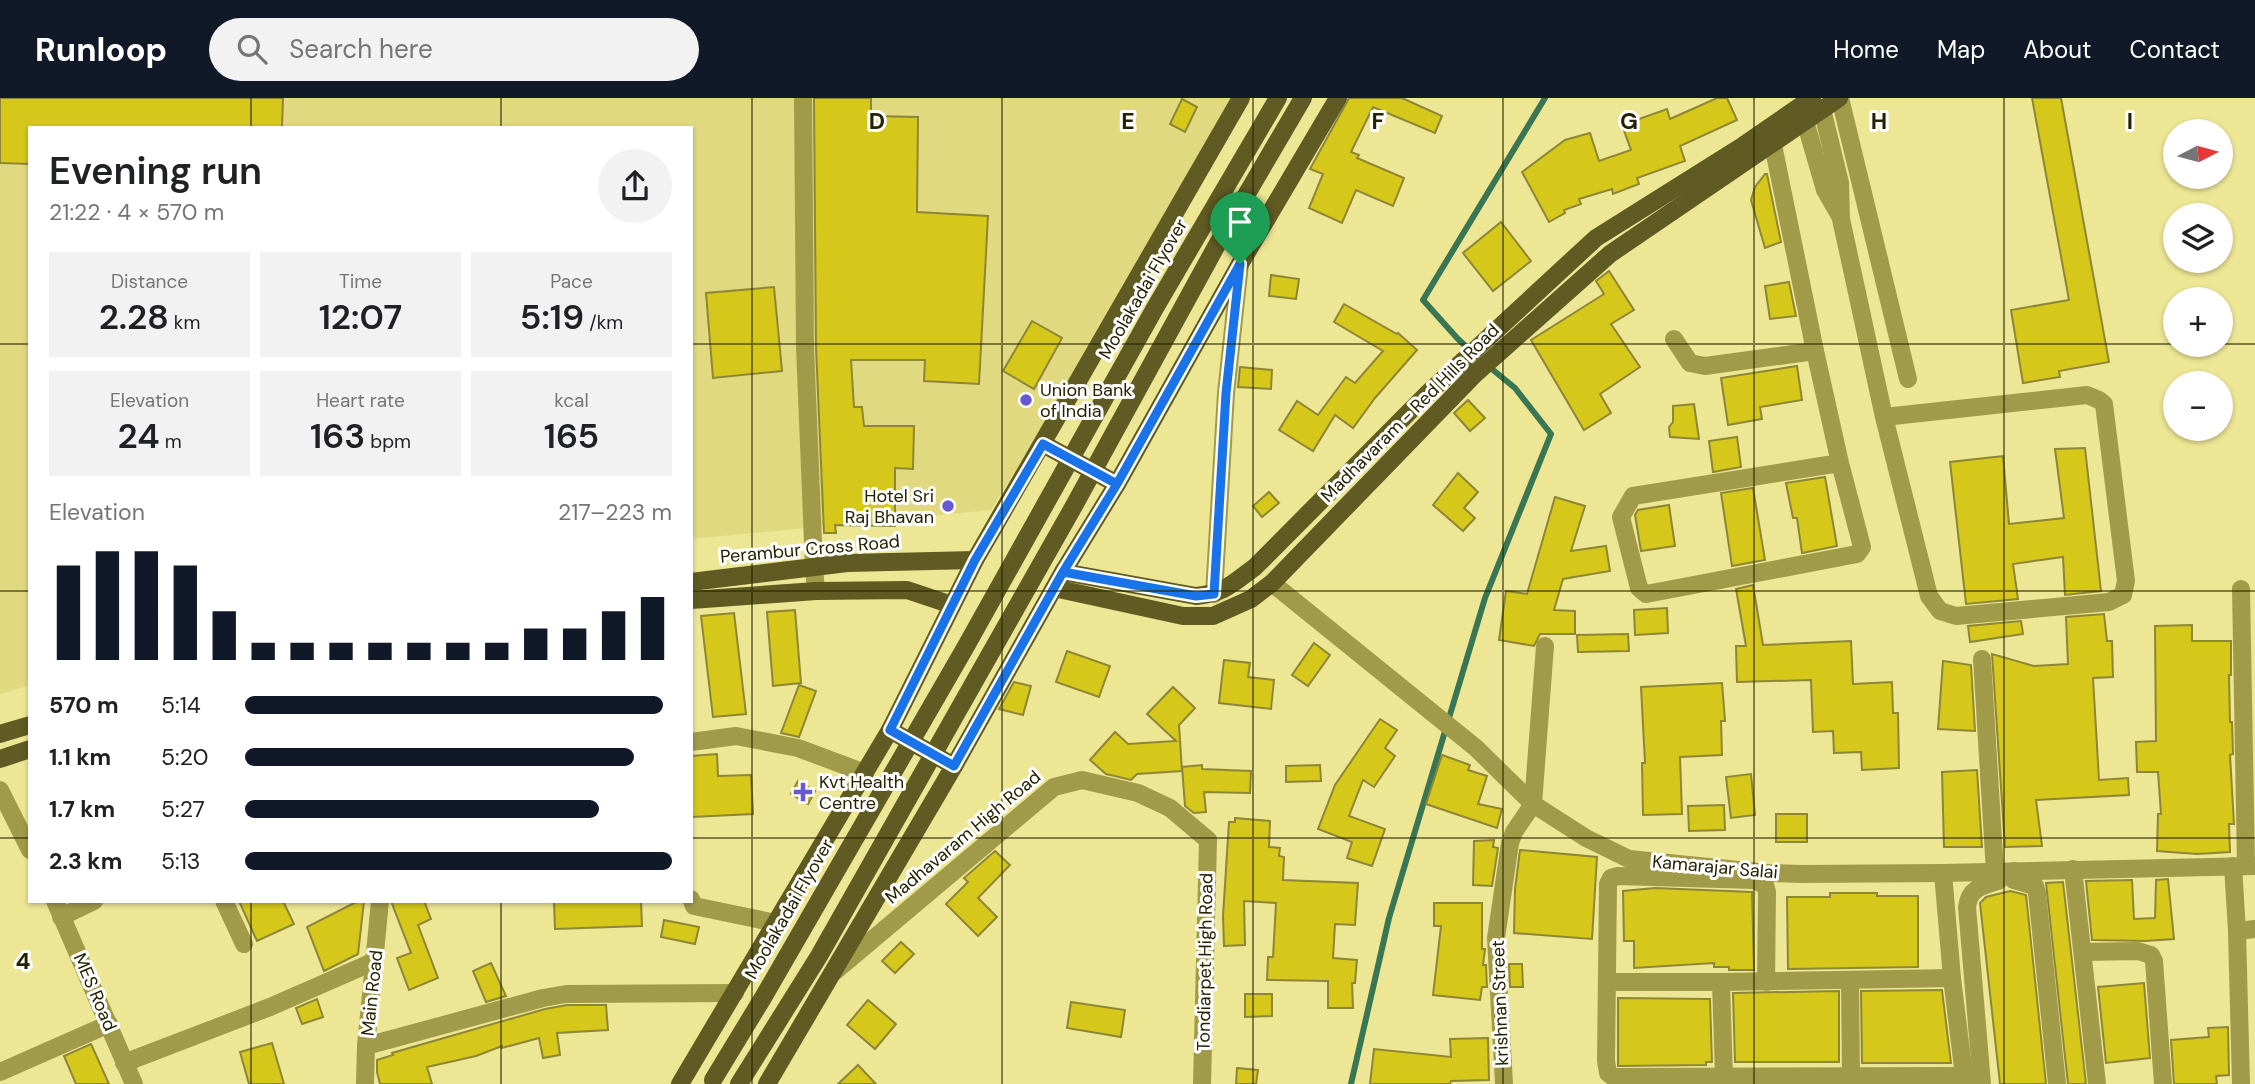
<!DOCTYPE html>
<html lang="en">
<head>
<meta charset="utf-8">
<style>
  :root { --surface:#fff; --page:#f2f2f2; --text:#202124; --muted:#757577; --accent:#111827 }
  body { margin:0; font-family:"DM Sans",sans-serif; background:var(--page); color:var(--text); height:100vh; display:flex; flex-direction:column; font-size:26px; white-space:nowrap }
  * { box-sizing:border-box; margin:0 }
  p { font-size:23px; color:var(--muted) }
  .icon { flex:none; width:38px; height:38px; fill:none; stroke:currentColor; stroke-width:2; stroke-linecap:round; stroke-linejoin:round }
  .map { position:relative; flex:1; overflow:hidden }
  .drawer { position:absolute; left:28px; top:28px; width:665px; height:777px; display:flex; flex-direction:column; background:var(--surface); border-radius:0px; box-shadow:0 2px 5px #0004 }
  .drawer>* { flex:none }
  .needle { width:46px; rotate:84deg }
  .controls { position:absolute; left:2163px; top:21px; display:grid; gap:14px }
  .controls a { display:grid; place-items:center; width:70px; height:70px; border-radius:50%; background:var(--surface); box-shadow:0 2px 5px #0004; font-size:35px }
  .pin { position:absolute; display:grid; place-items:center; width:60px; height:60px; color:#fff; margin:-72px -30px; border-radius:50% 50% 50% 0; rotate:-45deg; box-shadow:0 0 7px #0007 }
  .pin .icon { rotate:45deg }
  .round { display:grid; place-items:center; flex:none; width:74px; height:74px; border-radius:37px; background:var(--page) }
  .overview { display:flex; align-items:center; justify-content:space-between; height:119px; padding:0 21px }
  h1 { font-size:38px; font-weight:600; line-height:52px }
  .stats { display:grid; grid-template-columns:repeat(3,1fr); gap:10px; height:119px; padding:7px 21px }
  .stats div { display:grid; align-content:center; border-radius:0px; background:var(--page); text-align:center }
  .stats b { font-size:35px; font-weight:600 }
  .stats small { font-size:19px; font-weight:400 }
  .stats p { font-size:19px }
  .chart { height:196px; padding:14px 21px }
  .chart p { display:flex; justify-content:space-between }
  .chart svg { width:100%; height:126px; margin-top:7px; stroke:var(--accent); stroke-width:6 }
  ul { padding:0 21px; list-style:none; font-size:23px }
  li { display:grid; grid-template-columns:112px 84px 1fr; align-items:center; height:52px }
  li i { height:18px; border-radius:9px; background:var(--accent) }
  header { display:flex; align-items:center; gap:42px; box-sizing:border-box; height:98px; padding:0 35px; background:var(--accent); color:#fff }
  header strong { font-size:33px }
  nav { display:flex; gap:38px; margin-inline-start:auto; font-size:24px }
  .search { width:490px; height:63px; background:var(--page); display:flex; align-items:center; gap:18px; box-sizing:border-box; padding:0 24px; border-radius:38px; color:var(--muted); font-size:26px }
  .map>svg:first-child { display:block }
  .built { fill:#e1d980 }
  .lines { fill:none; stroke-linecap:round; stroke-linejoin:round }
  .stream { stroke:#397653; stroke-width:6 }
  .building { fill:#d6c71b; stroke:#8d8636; stroke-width:2 }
  .minor { stroke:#a19a49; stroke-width:18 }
  .major { stroke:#605b22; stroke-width:18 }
  .major-bridge { stroke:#605b22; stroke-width:18 }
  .route-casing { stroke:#fff; stroke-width:14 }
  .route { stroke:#1a73e8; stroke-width:9 }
  .grid { fill:none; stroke:#252201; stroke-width:2; stroke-opacity:0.55 }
  .poi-dot { fill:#6759d3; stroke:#fff; stroke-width:2.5 }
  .labels { text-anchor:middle; stroke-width:6; stroke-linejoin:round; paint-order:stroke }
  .street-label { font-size:18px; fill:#252201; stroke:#fff }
  .poi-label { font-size:18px; fill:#252201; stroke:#fff; text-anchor:start }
  .grid-label { font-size:23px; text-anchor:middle; font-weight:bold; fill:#252201; stroke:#fff; stroke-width:6; stroke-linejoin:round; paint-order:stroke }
</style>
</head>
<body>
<header>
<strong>Runloop</strong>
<div class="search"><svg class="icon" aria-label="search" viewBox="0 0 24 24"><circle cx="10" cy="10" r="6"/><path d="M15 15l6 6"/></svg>Search here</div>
<nav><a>Home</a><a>Map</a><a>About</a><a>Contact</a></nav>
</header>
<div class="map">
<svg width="2255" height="986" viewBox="0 0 2255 986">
  <rect width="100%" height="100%" fill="#ede695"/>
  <!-- built -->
  <polygon class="built" points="0,0 1245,0 991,412 691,441 691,30 30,30 30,587 0,596"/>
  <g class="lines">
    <!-- stream -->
    <g class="stream">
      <polyline points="1471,253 1458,241 1423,202 1545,0"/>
      <polyline points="1351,986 1389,820 1485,500 1551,336 1515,290 1487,267"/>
    </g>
  </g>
  <!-- building -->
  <g class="building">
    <polygon points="0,0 283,0 282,30 30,30 30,66 0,65"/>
    <polygon points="814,0 871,0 871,18 918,19 917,114 988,118 979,286 924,283 925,262 851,262 854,309 862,309 864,328 914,328 913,371 895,370 895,428 835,427 836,435 824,435 816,249"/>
    <polygon points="1349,0 1402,0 1442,18 1435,35 1373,9 1351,54 1359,57 1357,60 1404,80 1393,108 1356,92 1342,125 1309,110 1323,76 1310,71"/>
    <polygon points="1717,0 1727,0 1737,22 1680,48 1685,63 1637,80 1639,86 1613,96 1612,91 1579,101 1581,106 1564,112 1565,115 1549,124 1522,74 1565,42 1590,35 1599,63 1631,52 1622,27 1667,11 1670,21"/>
    <polygon points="2032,0 2061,0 2109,264 2059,273 2060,279 2023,285 2011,212 2069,202"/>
    <polygon points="1182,1 1197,9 1185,34 1170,26"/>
    <polygon points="1765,76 1767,76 1781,144 1765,150 1751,102 1755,89"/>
    <polygon points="1501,124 1531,163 1493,193 1463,155"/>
    <polygon points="1609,173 1634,212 1611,226 1640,269 1600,296 1611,315 1584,332 1531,242 1604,196 1596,183"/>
    <polygon points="1271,177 1299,181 1296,201 1269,198"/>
    <polygon points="1789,184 1796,218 1770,221 1765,188"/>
    <polygon points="774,189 782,273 713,280 706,195"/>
    <polygon points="1344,206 1397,236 1398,235 1417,252 1375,300 1353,330 1335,317 1313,353 1279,332 1297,303 1318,317 1346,279 1355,285 1383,253 1334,224"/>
    <polygon points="1032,223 1062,240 1034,291 1003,273"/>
    <polygon points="1797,268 1802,302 1760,309 1762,321 1728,327 1721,280"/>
    <polygon points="1240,269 1272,272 1271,291 1238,289"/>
    <polygon points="1468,302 1485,320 1470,333 1454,315"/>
    <polygon points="1694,306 1699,341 1670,339 1669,329 1673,324 1673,308"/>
    <polygon points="1737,339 1741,369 1713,374 1709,343"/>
    <polygon points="2085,350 2101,493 2065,497 2063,459 2013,466 2018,501 1966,506 1950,364 2003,358 2009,426 2064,420 2055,351"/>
    <polygon points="1458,375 1478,394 1464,410 1475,420 1463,433 1433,407"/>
    <polygon points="1825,379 1837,448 1802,455 1797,420 1793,420 1786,385"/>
    <polygon points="1753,390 1765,462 1732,468 1721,395"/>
    <polygon points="1269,394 1279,405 1262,419 1253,408"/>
    <polygon points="1555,399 1585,408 1571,453 1606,448 1610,473 1563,481 1554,512 1575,513 1575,536 1540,536 1534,548 1499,542 1506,493 1527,496"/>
    <polygon points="1669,407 1675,448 1641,453 1635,417 1638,412"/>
    <polygon points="1753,487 1763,547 1851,543 1853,586 1892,584 1893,615 1898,615 1899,670 1862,672 1861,654 1834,655 1833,633 1813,634 1811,582 1737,584 1736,548 1746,548 1736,491"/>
    <polygon points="1667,510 1668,535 1635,537 1634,512"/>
    <polygon points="795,512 801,585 773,588 767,514"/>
    <polygon points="734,515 746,616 713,619 701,518"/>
    <polygon points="2104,516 2107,543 2112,543 2113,579 2093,580 2099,682 2128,680 2129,697 2036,702 2042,748 2005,749 1992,556 2034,568 2068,566 2066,519"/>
    <polygon points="2021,523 2023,536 1970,544 1968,528"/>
    <polygon points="2192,527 2192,543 2231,543 2231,577 2229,577 2230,624 2232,624 2233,656 2230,657 2234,726 2229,726 2230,754 2197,756 2157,753 2158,716 2161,716 2158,674 2137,674 2136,644 2156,643 2155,528"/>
    <polygon points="1628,536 1629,553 1578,554 1577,537"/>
    <polygon points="1314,545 1330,557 1308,588 1292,577"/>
    <polygon points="1067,553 1110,568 1099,599 1056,584"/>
    <polygon points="1224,562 1250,565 1248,579 1274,582 1271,611 1219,605"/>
    <polygon points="1943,563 1971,567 1975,633 1938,631"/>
    <polygon points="1014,584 1031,588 1023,617 999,611"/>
    <polygon points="1722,585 1725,623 1721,623 1722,657 1680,659 1682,716 1643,717 1642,665 1645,665 1641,589"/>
    <polygon points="799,587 816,593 799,639 781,635"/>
    <polygon points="1173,589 1195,610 1179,627 1182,673 1137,676 1131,682 1106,676 1090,662 1115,634 1128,646 1176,643 1147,616"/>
    <polygon points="1380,621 1397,632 1385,650 1395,658 1374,689 1363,682 1349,718 1385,731 1372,768 1347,760 1352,744 1318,731 1335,687"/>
    <polygon points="717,656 718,678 751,677 753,716 692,719 691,658"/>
    <polygon points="1442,657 1470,667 1468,672 1487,678 1478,706 1502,711 1497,730 1426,706"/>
    <polygon points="1202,667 1202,671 1251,673 1250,695 1204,694 1206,714 1194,715 1185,708 1182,669"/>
    <polygon points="1320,667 1321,683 1286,684 1286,668"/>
    <polygon points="1977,672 1982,749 1944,749 1942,674"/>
    <polygon points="1751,676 1755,717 1731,720 1726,679"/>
    <polygon points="798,683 815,693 808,706 791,696"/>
    <polygon points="1724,707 1725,732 1689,733 1688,708"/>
    <rect x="1776" y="716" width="31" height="28"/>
    <polygon points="1235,720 1270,723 1269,749 1280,750 1279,758 1284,759 1283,782 1358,785 1355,827 1335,826 1333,860 1357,862 1355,885 1352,885 1353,910 1328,910 1328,883 1267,882 1268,859 1273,859 1276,805 1244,803 1245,847 1224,848 1223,818 1229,724 1235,724"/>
    <polygon points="1494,742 1493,749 1498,750 1492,788 1473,787 1474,743"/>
    <polygon points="1520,752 1597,759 1592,841 1514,835 1515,791"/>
    <polygon points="995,753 1010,767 978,800 997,819 978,838 946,806 968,784 964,780"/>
    <polygon points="2168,781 2174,841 2145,843 2092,842 2086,783 2132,782 2134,821 2155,820 2156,782"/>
    <polygon points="2063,784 2086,986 2068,986 2046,785"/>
    <polygon points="1655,790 1752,794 1754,872 1729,872 1729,869 1714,869 1714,865 1634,870 1634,843 1624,843 1623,793"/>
    <polygon points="2010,793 2026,797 2046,986 2000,986 1980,805 1986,799"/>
    <polygon points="1830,795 1877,795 1877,798 1918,798 1918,869 1788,871 1787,799 1830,799"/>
    <polygon points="239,803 283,803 294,826 257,843"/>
    <polygon points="358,803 364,803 358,856 324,873 307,829"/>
    <polygon points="391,803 424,803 431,821 418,827 438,880 409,892 397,860 411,855"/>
    <polygon points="554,803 641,803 642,828 555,831"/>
    <polygon points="1434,805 1482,805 1482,851 1485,851 1483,867 1486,867 1487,889 1482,889 1480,902 1433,897 1441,828 1434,828"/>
    <polygon points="664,822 699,829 695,846 661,839"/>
    <polygon points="901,844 914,856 895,875 882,863"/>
    <polygon points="491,865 506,898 486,904 473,873"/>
    <polygon points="1509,866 1522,866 1523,889 1510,889"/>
    <polygon points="2144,885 2150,960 2106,965 2098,889"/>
    <polygon points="1942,892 1951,965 1862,965 1861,893"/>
    <polygon points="1839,893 1839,964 1735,964 1733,895"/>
    <polygon points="1245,896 1272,896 1272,918 1245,919"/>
    <polygon points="1618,900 1710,901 1712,964 1706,964 1706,967 1618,968"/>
    <polygon points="317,901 323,919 302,926 296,910"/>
    <polygon points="868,902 896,926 875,951 847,927"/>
    <polygon points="1071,904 1125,912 1121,939 1067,930"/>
    <polygon points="567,907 606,907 608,932 557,935 560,957 543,960 539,940 502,950 502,948 476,958 427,969 432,986 380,986 377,974 377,962 393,957 392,955 545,911"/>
    <polygon points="2228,929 2229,977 2216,978 2217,986 2174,986 2171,942 2209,939 2208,930"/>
    <polygon points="1488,940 1489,982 1451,983 1450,986 1370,986 1374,951 1451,959 1450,941"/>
    <polygon points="272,945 284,986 249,986 240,954"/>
    <polygon points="91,946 109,986 76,986 64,958"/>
    <polygon points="858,967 876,986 838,986"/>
    <polygon points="1237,970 1258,972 1256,986 1236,986"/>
  </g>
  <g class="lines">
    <!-- minor -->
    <g class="minor">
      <polyline points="803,0 805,249 814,469 816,493"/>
      <polyline points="1840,0 1908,281"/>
      <polyline points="1822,11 1840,85 1841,121 1884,319 1929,498 1940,513 1956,518 2109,504 2123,497 2126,483 2104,306 2099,302 2087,297 1884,319"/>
      <polyline points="1805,23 1825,92 1840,118"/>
      <polyline points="1770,32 1815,253 1840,365 1862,449 1857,456 1646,496 1639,490 1621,419 1633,398 1840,365"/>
      <polyline points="1674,241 1690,265 1705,268 1815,253"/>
      <polyline points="1272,485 1476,650 1533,706 1586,740 1629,761 1768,775 1803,776 1943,775 2255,768"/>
      <polyline points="2241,491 2246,768"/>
      <polyline points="1214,496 1226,295 1240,166"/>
      <polyline points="1982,561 1995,774"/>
      <polyline points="691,644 736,638 798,650 865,675"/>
      <polyline points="0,692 30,752"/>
      <polyline points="2233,768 2237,833 2241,986"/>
      <polyline points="2073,771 2097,986"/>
      <polyline points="2014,773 2014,782 2035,788 2037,795 2057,986"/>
      <polyline points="1943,775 1952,880 1965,986"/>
      <polyline points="691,801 694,808 776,825"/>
      <polyline points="55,803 134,986"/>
      <polyline points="224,803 244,846"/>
      <polyline points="61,819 94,803"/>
      <polyline points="2237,833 2255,831"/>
      <polyline points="2083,854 2138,853 2151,857 2154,863 2163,986"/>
      <polyline points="834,874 1054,689 1082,682 1138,695 1170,710 1208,742 1202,986"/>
      <polyline points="1850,882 1851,979"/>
      <polyline points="1607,884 1721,884 1952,880"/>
      <polyline points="1721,884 1724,980"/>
      <polyline points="1766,884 1767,794 1765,787 1754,782 1618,778 1611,780 1608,786 1606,963 1608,975 1613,979 1965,978"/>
      <polyline points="366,948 543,900 566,896 735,895"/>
      <polyline points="124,965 270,909 375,863"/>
      <polyline points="0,974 109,926"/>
      <polyline points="365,986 366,948 380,803"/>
      <polyline points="1504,986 1496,840 1510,745 1514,734 1533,706 1545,548"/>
      <path d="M1982 986 1967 809C1969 791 1981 788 1998 783L1999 774"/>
    </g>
    <!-- major -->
    <g class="major">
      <polyline points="1491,237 1596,140 1744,47 1812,0"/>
      <polyline points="1043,346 1117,386"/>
      <path d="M1063 474 1196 498C1225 495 1232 486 1255 469L1426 297 1463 263"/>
      <polyline points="691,484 847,465 975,462"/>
      <polyline points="1054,490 1183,518 1213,518 1251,501 1272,485 1475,276 1610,156 1839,0"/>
      <polyline points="691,502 816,493 907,492 952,507"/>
      <polyline points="890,632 954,668"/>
      <polyline points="0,636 30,627"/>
      <polyline points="0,661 30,651"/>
      <polyline points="680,986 890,632 975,462 1241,0"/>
      <polyline points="767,986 954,668 1063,474 1117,386 1240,166 1338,0"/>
    </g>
    <!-- major-bridge -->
    <g class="major-bridge">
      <polyline points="1463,263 1491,237"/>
      <polyline points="713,982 764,898 965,550 1155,210 1278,0"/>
      <polyline points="739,986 819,858 1075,406 1218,145 1303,0"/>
    </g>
  </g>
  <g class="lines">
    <!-- route casing -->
    <g class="route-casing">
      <polyline id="route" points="1240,166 1117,386 1063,474 954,668 890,632 975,462 1043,346 1117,386 1063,474 1196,498 1214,496 1226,295 1240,166"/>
    </g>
    <!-- route -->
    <use href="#route" class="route"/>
  </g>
  <!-- grid -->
  <path class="grid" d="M251 0V30M501 0V30M752 0V986M1002 0V986M1253 0V986M1503 0V986M1754 0V986M2004 0V986M0 246H30M691 246H2175M2221 246H2255M0 493H30M691 493H2255M0 740H30M691 740H2255M251 803V986M501 803V986"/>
  <!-- markers -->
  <g class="poi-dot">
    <circle cx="1026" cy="302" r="7"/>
    <circle cx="948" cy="408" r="7"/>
    <path d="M799.5 683.5h7v7h7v7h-7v7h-7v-7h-7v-7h7z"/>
  </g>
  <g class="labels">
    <!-- street labels -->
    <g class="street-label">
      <text transform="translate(1143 191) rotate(-60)" y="6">Moolakadai Flyover</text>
      <text transform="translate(1410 315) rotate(-45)" y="6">Madhavaram - Red Hills Road</text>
      <text transform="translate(810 451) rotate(-5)" y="6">Perambur Cross Road</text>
      <text transform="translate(963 739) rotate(-40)" y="6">Madhavaram High Road</text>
      <text transform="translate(1715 769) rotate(5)" y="6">Kamarajar Salai</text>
      <text transform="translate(789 811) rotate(-60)" y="6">Moolakadai Flyover</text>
      <text transform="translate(1205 864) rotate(-89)" y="6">Tondiarpet High Road</text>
      <text transform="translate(95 894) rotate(67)" y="6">MES Road</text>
      <text transform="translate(372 895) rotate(-84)" y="6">Main Road</text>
      <text transform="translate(1500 905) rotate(-92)" y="6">krishnan Street</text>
    </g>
    <!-- poi labels -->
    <g class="poi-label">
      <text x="1040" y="298">Union Bank<tspan x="1040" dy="21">of India</tspan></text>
      <text x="934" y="404" text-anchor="end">Hotel Sri<tspan x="934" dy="21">Raj Bhavan</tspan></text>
      <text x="819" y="690">Kvt Health<tspan x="819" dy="21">Centre</tspan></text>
    </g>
  </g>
  <g class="grid-label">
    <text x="877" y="31">D</text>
    <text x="1128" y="31">E</text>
    <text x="1378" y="31">F</text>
    <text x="1629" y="31">G</text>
    <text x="1879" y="31">H</text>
    <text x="2130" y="31">I</text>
    <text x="23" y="871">4</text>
  </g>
</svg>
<div class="controls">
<a><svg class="needle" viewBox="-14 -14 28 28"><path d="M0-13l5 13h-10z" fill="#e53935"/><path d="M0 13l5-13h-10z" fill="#757577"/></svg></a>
<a><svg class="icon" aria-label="layers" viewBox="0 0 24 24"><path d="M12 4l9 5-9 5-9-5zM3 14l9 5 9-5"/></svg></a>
<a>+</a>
<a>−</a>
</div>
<div class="pin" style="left:1240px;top:166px;background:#1e9e55"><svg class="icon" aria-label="arrive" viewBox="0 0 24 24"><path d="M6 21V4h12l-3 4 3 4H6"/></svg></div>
<section class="drawer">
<div class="overview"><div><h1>Evening run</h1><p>21:22 · 4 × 570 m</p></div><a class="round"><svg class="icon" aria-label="share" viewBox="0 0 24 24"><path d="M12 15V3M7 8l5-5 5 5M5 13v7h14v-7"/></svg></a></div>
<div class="stats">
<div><p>Distance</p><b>2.28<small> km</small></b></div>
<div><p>Time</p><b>12:07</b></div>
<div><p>Pace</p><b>5:19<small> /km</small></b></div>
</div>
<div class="stats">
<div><p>Elevation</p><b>24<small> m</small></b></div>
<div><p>Heart rate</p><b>163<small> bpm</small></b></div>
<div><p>kcal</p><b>165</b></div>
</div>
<div class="chart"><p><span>Elevation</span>217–223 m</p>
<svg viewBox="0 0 160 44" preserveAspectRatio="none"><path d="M5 44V11M15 44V6M25 44V6M35 44V11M45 44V27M55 44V38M65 44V38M75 44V38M85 44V38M95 44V38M105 44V38M115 44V38M125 44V33M135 44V33M145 44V27M155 44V22"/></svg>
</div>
<ul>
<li><b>570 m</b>5:14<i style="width:98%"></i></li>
<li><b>1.1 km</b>5:20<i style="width:91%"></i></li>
<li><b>1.7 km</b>5:27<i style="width:83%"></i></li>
<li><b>2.3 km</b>5:13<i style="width:100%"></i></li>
</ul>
</section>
</div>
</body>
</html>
